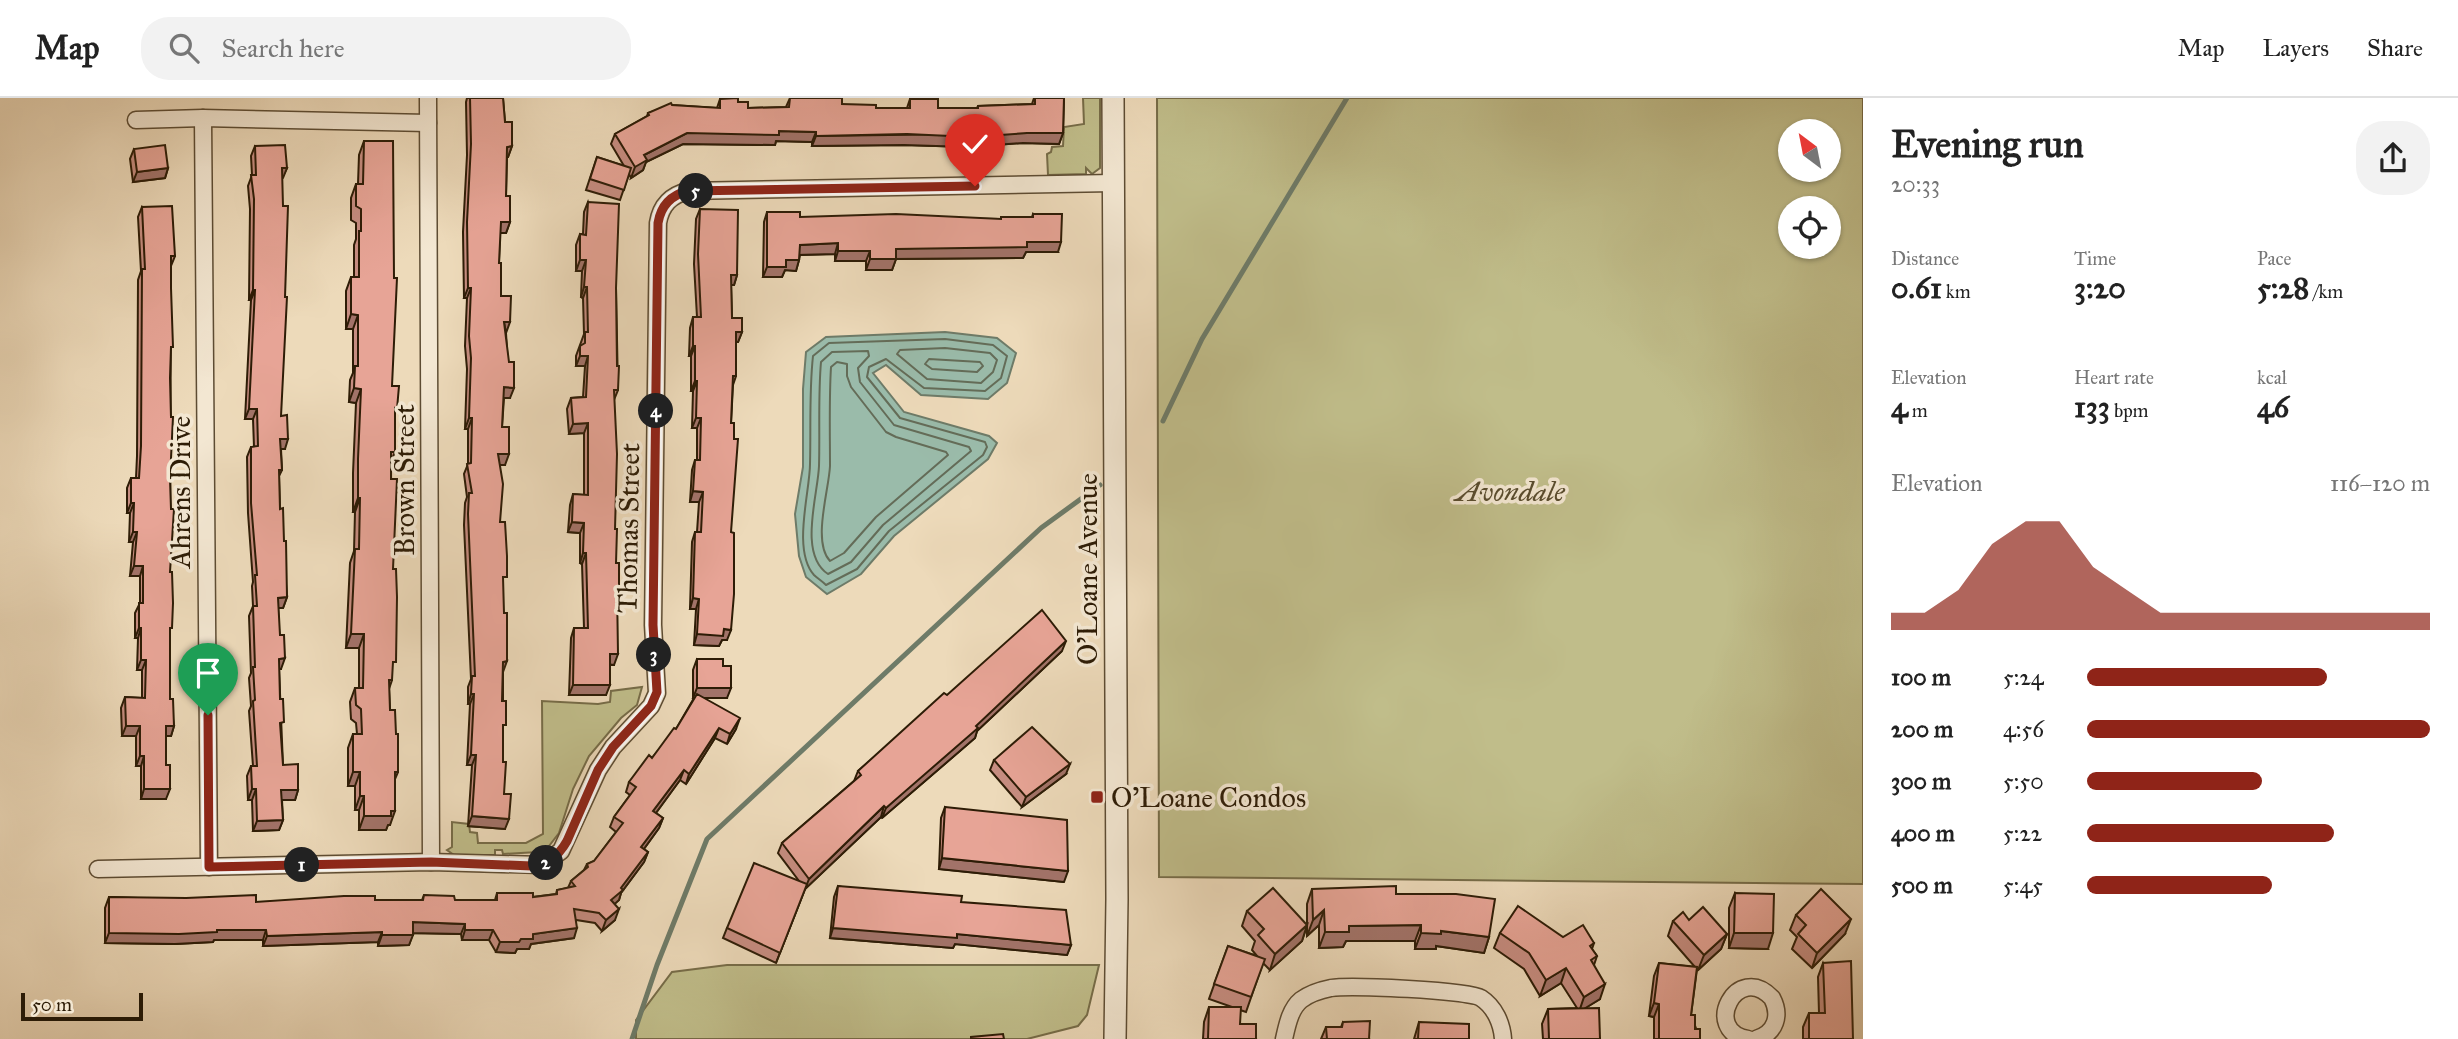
<!DOCTYPE html>
<html lang="en">
<head>
<meta charset="utf-8">
<style>
  :root { --surface:#fff; --page:#f2f2f2; --text:#222; --muted:#767676; --line:#e0e0e0; --accent:#8f2418 }
  body { margin:0; font-family:"IM FELL Great Primer",serif; background:var(--page); color:var(--text); height:100vh; display:flex; flex-direction:column; font-size:26px; white-space:nowrap }
  * { box-sizing:border-box; margin:0 }
  p { font-size:23px; color:var(--muted) }
  .icon { flex:none; width:38px; height:38px; fill:none; stroke:currentColor; stroke-width:2; stroke-linecap:round; stroke-linejoin:round }
  .map { position:relative; flex:1; overflow:hidden }
  .side { display:flex; flex-direction:column; background:var(--surface); width:595px }
  .side>* { flex:none }
  .needle { width:46px; rotate:328deg }
  .controls { position:absolute; left:1778px; top:21px; display:grid; gap:14px }
  .controls a { display:grid; place-items:center; width:63px; height:63px; border-radius:50%; background:var(--surface); box-shadow:0 2px 5px #0004; font-size:35px }
  .scale { position:absolute; left:21px; bottom:18px; width:122px; box-sizing:border-box; padding-left:7px; border:4px solid #2d1c06; border-top:0; font-size:19px; line-height:24px; white-space:nowrap; color:#2d1c06; -webkit-text-stroke:5px #f3e7d2; paint-order:stroke }
  .pin { position:absolute; display:grid; place-items:center; width:60px; height:60px; color:#fff; margin:-72px -30px; border-radius:50% 50% 50% 0; rotate:-45deg; box-shadow:0 0 7px #0007 }
  .pin .icon { rotate:45deg }
  .km { position:absolute; width:35px; height:35px; margin:-18px; border-radius:50%; background:#222; color:#fff; font-size:19px; line-height:35px; text-align:center }
  .round { display:grid; place-items:center; flex:none; width:74px; height:74px; border-radius:28px; background:var(--page) }
  .summary { display:flex; align-items:center; justify-content:space-between; height:119px; padding:0 28px }
  h1 { font-size:38px; font-weight:800; line-height:52px }
  .metrics { display:grid; grid-template-columns:repeat(3,1fr); gap:10px; height:119px; padding:7px 28px }
  .metrics div { display:grid; align-content:center }
  .metrics b { font-size:30px; font-weight:800 }
  .metrics small { font-size:19px; font-weight:400 }
  .metrics p { font-size:19px }
  .chart { height:196px; padding:14px 28px }
  .chart p { display:flex; justify-content:space-between }
  .chart svg { width:100%; height:126px; margin-top:7px; fill:var(--accent); opacity:.7 }
  ul { padding:0 28px; list-style:none; font-size:23px }
  li { display:grid; grid-template-columns:112px 84px 1fr; align-items:center; height:52px }
  li i { height:18px; border-radius:9px; background:var(--accent) }
  header { display:flex; align-items:center; gap:42px; box-sizing:border-box; height:98px; padding:0 35px; background:var(--surface); border-bottom:2px solid var(--line) }
  header strong { font-size:33px }
  nav { display:flex; gap:38px; margin-inline-start:auto; font-size:24px }
  .search { width:490px; height:63px; background:var(--page); display:flex; align-items:center; gap:18px; box-sizing:border-box; padding:0 24px; border-radius:28px; color:var(--muted); font-size:26px }
  main { display:flex; flex:1; min-height:0 }
  .map>svg:first-child { display:block }
  .green { fill:#c0bd8a; stroke:#766c48; stroke-width:2; fill-rule:evenodd }
  .water { fill:#9abbaa; stroke:#6e7b68; stroke-width:2 }
  .lines { fill:none; stroke-linecap:round; stroke-linejoin:round }
  .shore { stroke:#646c58; stroke-width:2 }
  .stream { stroke:#6e7b68; stroke-width:5 }
  .minor-casing { stroke:#5d4c33; stroke-width:19 }
  .tertiary-casing { stroke:#5d4c33; stroke-width:24 }
  .minor { stroke:#f3e7d2; stroke-width:16 }
  .tertiary { stroke:#f3e7d2; stroke-width:21 }
  .wall { fill:#c78d81; stroke:#2d1c06; stroke-width:2 }
  .shaded-wall { fill:#a27369; stroke:#2d1c06; stroke-width:2 }
  .building { fill:#e7a496; stroke:#2d1c06; stroke-width:2 }
  .route-casing { stroke:#fff; stroke-width:14 }
  .route { stroke:#8f2418; stroke-width:9 }
  .poi-dot { fill:#8f2418; stroke:#f3e7d2; stroke-width:2.5 }
  .labels { text-anchor:middle; stroke-width:7; stroke-linejoin:round; paint-order:stroke }
  .street-label { font-size:28px; fill:#2d1c06; stroke:#f3e7d2 }
  .park-label { font-size:28px; font-style:italic; fill:#594c2e; stroke:#f3e7d2 }
  .poi-label { font-size:28px; fill:#2d1c06; stroke:#f3e7d2; text-anchor:start }
</style>
</head>
<body>
<header>
<strong>Map</strong>
<div class="search"><svg class="icon" aria-label="search" viewBox="0 0 24 24"><circle cx="10" cy="10" r="6"/><path d="M15 15l6 6"/></svg>Search here</div>
<nav><a>Map</a><a>Layers</a><a>Share</a></nav>
</header>
<main>
<div class="map">
<svg width="1863" height="941" viewBox="0 0 1863 941">
  <rect width="100%" height="100%" fill="#eddaba"/>
  <filter id="stains"><feTurbulence type="fractalNoise" baseFrequency=".00286" numOctaves="4"/><feColorMatrix values="0 0 0 0 .2 0 0 0 0 .09 0 0 0 0 .02 0 0 0 .5 -.17"/></filter>
  <radialGradient id="worn" r=".72"><stop offset=".6" stop-color="#630" stop-opacity="0"/><stop offset="1" stop-color="#630" stop-opacity=".3"/></radialGradient>
  <!-- green -->
  <g class="green">
    <polygon points="1083,0 1100,0 1100,70 1092,76 1086,70 1086,76 1048,77 1047,56 1051,54 1052,49 1063,48 1064,29 1084,26"/>
    <path d="M1157 0H1863V786L1159 779ZM1829 33V72H1790V33ZM1829 110V149H1790V110Z"/>
    <polygon points="642,589 637,607 621,620 589,658 573,691 559,735 549,748 538,754 503,756 502,752 495,752 495,757 454,757 447,752 452,749 452,724 469,726 470,734 477,735 478,745 526,745 543,736 542,603 598,606 610,604 611,593"/>
    <polygon points="727,867 1099,867 1087,917 1078,928 1027,941 636,941 636,922 672,874"/>
  </g>
  <!-- water -->
  <polygon class="water" points="945,234 997,240 1016,255 1007,285 988,301 921,297 886,267 873,275 904,314 989,338 997,345 988,361 894,438 861,476 827,496 806,479 799,458 795,416 803,369 803,291 806,254 826,239"/>
  <g class="lines">
    <!-- shore -->
    <g class="shore">
      <path d="M945 241 993 247 1007 258 1001 280 985 293 924 290 886 261 869 269 867 279 900 320 985 344 987 349 983 357 889 433 857 471 826 487C822 483 817 480 814 477 792 452 810 394 810 366 811 330 809 294 813 258L829 245Z"/>
      <polygon points="945,250 990,255 997,262 993,274 981,285 927,281 897,256 900,252"/>
      <path d="M868 253 869 258 858 270 860 284 894 327 969 349 971 353 883 427 851 464 828 476C798 456 818 397 819 368 820 333 818 298 821 264L832 254Z"/>
      <polygon points="929,261 980,264 983,268 977,274 932,271 925,266"/>
      <path d="M837 264 847 266V278L851 289 886 334 896 339 946 354 948 357 876 419 844 455 830 463C812 444 829 392 830 368 830 335 829 302 831 269Z"/>
    </g>
    <!-- stream -->
    <g class="stream">
      <polyline points="1163,323 1202,241 1347,0"/>
      <polyline points="632,941 657,867 707,741 1041,430 1100,387"/>
    </g>
    <!-- minor casing -->
    <g class="minor-casing">
      <g id="minor">
        <polyline points="428,0 431,764"/>
        <polyline points="203,20 209,769"/>
        <polyline points="136,22 203,20 428,25"/>
        <path d="M98 771 431 764 542 767 561 753 598 672 613 649 651 608 657 595 653 527 658 125C661 107 671 97 688 93L1113 85"/>
        <path d="M1284 941C1287 928 1290 911 1301 902 1309 896 1321 892 1331 890 1349 887 1468 892 1481 900 1495 909 1502 926 1503 941"/>
        <path d="M1748 941C1701 933 1737 863 1772 900 1781 917 1776 935 1756 941"/>
      </g>
    </g>
    <!-- tertiary casing -->
    <g class="tertiary-casing">
      <polyline id="tertiary" points="1113,0 1117,801 1115,941"/>
    </g>
    <!-- minor -->
    <use href="#minor" class="minor"/>
    <!-- tertiary -->
    <use href="#tertiary" class="tertiary"/>
  </g>
  <!-- wall -->
  <g class="wall">
    <polygon points="467,0 503,0 505,24 512,48 508,59 507,59 506,98 510,124 506,135 500,135 499,165 501,198 506,235 510,300 504,300 502,329 505,367 499,367 500,424 503,487 503,664 505,731 468,728 472,667 467,667 470,606 468,606 468,589 471,581 464,427 465,405 467,399 464,376 468,366 468,331 465,331 467,271 465,248 467,200 464,200 463,134 467,57 466,4"/>
    <polygon points="790,0 876,10 907,10 910,1 938,10 977,10 978,8 1032,6 1034,0 1064,0 1063,35 1059,46 1023,45 968,49 904,47 812,48 812,44 776,43 775,47 683,46 646,64 643,72 631,80 629,76 620,102 586,92 597,59 624,68 611,46 615,36 647,18 648,15 672,7 717,10 720,1 738,4 748,10 786,9"/>
    <polygon points="364,43 395,316 395,354 391,363 392,582 389,591 390,612 398,674 395,681 390,727 388,727 386,732 359,732 359,712 355,712 355,688 348,688 348,650 353,636 357,636 356,625 351,621 350,604 355,590 359,590 359,550 346,550 350,465 354,453 355,414 353,414 353,375 356,305 349,304 350,282 353,275 353,231 346,231 346,193 351,179 354,179 354,147 356,141 356,125 351,122 351,100 356,86 358,86 359,57"/>
    <polygon points="255,48 287,70 282,80 281,318 285,351 281,351 282,372 279,378 280,411 287,499 283,510 278,510 281,571 279,571 283,667 298,692 295,702 282,702 283,722 279,732 253,733 252,702 248,702 247,678 251,668 253,668 249,613 251,608 249,580 251,575 249,518 253,508 252,488 253,484 248,415 247,359 251,349 254,349 253,321 245,321 251,202 249,202 250,111 248,88 252,77 251,58"/>
    <polygon points="134,51 168,70 165,80 133,84 130,61"/>
    <polygon points="588,104 616,190 618,292 614,302 615,431 616,465 619,490 617,496 614,567 610,567 606,597 569,597 571,540 574,530 584,530 582,466 580,465 580,435 568,434 570,407 573,396 584,397 584,335 569,336 567,311 571,300 583,299 585,268 576,268 576,258 584,236 583,200 581,199 582,173 576,173 576,147 580,136 583,136 584,114"/>
    <polygon points="142,109 175,158 171,168 170,474 170,601 174,628 171,638 166,638 166,701 141,701 141,668 136,668 136,638 122,638 121,610 125,599 142,600 142,572 137,572 138,540 135,540 135,515 140,505 140,478 130,478 133,444 129,444 130,415 127,415 127,390 131,380 136,380 137,358 138,182 141,173 138,119"/>
    <polygon points="700,111 737,177 734,187 731,187 732,220 742,234 738,244 736,244 736,278 733,287 731,325 731,434 727,542 722,542 719,548 694,547 696,511 690,511 692,444 695,434 697,434 699,404 690,404 692,372 695,362 697,362 697,330 692,330 693,293 691,293 691,258 689,258 690,230 693,219 697,219 694,166 696,121"/>
    <polygon points="767,114 800,119 1000,121 1032,119 1033,116 1058,154 1026,154 1023,160 896,161 892,172 866,172 866,163 835,163 835,156 800,157 799,162 796,173 785,172 782,179 763,179 764,124"/>
    <polygon points="1062,553 977,633 975,640 882,720 881,719 805,791 776,865 723,840 727,830 799,783 778,755 782,745 854,683 858,673 947,597"/>
    <polygon points="697,561 723,568 727,600 704,600 736,631 727,646 715,640 686,686 680,682 656,715 663,720 659,730 644,751 648,754 644,764 621,795 619,802 614,806 615,822 602,833 595,825 576,822 574,840 531,846 529,851 517,851 515,855 496,854 489,842 462,842 461,836 413,835 409,847 378,848 378,844 263,848 263,842 214,842 213,844 175,846 105,845 105,810 109,799 256,804 422,802 424,797 455,802 495,802 497,795 533,799 556,796 557,792 568,790 571,783 584,772 587,766 594,763 616,734 610,729 614,719 630,697 626,694 629,684 652,660 676,631 694,600 693,600 693,572"/>
    <polygon points="994,662 1066,676 1022,709 990,672"/>
    <polygon points="945,709 1064,784 939,771 941,720"/>
    <polygon points="838,788 1071,847 1067,857 955,846 953,850 830,840 834,799"/>
    <polygon points="1312,791 1396,796 1489,839 1484,855 1436,848 1436,851 1415,851 1415,843 1346,843 1343,849 1319,850 1319,827 1307,838 1307,828 1302,843 1270,872 1263,865 1246,914 1240,912 1240,926 1256,941 1203,941 1204,924 1209,909 1232,909 1209,901 1228,848 1257,858 1252,852 1255,843 1242,828 1247,813 1307,827 1307,806"/>
    <polygon points="1735,795 1768,851 1729,850 1729,810"/>
    <polygon points="1796,817 1845,836 1812,870 1792,851 1797,839 1790,832"/>
    <polygon points="1689,822 1727,836 1721,851 1698,872 1697,871 1691,917 1700,941 1654,941 1654,919 1649,918 1654,878 1659,865 1695,869 1668,838 1673,823"/>
    <polygon points="1500,835 1563,839 1594,845 1592,851 1597,858 1594,867 1600,901 1585,910 1600,941 1543,941 1542,926 1548,911 1577,910 1561,885 1540,898 1524,871 1494,850"/>
    <polygon points="1823,865 1853,941 1803,941 1803,929 1809,915 1819,915 1818,879"/>
    <polygon points="1343,924 1369,941 1321,941 1326,929 1341,929"/>
    <polygon points="1419,924 1469,941 1414,941"/>
  </g>
  <!-- shaded-wall -->
  <g class="shaded-wall">
    <polygon points="779,33 816,34 812,44 776,43 775,47 683,46 646,64 643,72 631,80 635,69 644,57 687,35"/>
    <polygon points="1027,35 1063,35 1059,46 1023,45 968,49 904,47 812,48 816,38"/>
    <polygon points="512,48 508,59 503,59 507,49"/>
    <polygon points="168,70 165,80 133,84 137,74"/>
    <polygon points="282,70 287,70 283,80 278,81"/>
    <polygon points="501,124 510,124 506,135 497,135"/>
    <polygon points="1027,144 1061,144 1058,154 1026,154 1023,160 892,161 896,151"/>
    <polygon points="838,145 835,156 796,157 800,147"/>
    <polygon points="838,153 870,153 866,163 835,163"/>
    <polygon points="870,161 896,161 892,172 866,172"/>
    <polygon points="580,162 586,162 582,173 576,173"/>
    <polygon points="786,162 799,162 796,173 785,172 782,179 763,179 767,169"/>
    <polygon points="731,177 737,177 734,187 727,187"/>
    <polygon points="584,189 587,189 583,200 581,199"/>
    <polygon points="468,190 471,190 467,200 464,200"/>
    <polygon points="253,192 255,192 251,202 249,202"/>
    <polygon points="351,216 358,217 353,231 346,231"/>
    <polygon points="504,224 510,224 506,235"/>
    <polygon points="736,234 742,234 738,244 732,244"/>
    <polygon points="693,248 695,248 691,258 689,258"/>
    <polygon points="580,258 588,258 585,268 576,268"/>
    <polygon points="695,283 697,283 693,293 691,293"/>
    <polygon points="504,289 514,290 510,300 500,300"/>
    <polygon points="354,290 361,291 356,305 349,304"/>
    <polygon points="249,311 257,311 253,321 245,321"/>
    <polygon points="469,320 472,320 468,331 465,331"/>
    <polygon points="696,320 701,320 697,330 692,330"/>
    <polygon points="588,325 584,335 569,336 573,326"/>
    <polygon points="280,341 288,341 285,351 277,351"/>
    <polygon points="498,356 509,356 505,367 494,367"/>
    <polygon points="693,393 703,394 699,404 690,404"/>
    <polygon points="358,400 360,400 355,414 353,414"/>
    <polygon points="131,405 134,405 130,415 127,415"/>
    <polygon points="572,424 584,425 580,435 568,434"/>
    <polygon points="133,434 137,434 133,444 129,444"/>
    <polygon points="583,455 586,455 582,466 580,465"/>
    <polygon points="134,468 143,468 140,478 130,478"/>
    <polygon points="287,499 283,510 274,510 278,500"/>
    <polygon points="693,500 699,501 696,511 690,511"/>
    <polygon points="139,530 141,530 138,540 135,540"/>
    <polygon points="724,531 731,532 727,542 722,542 719,548 694,547 697,536"/>
    <polygon points="351,536 364,536 359,550 346,550"/>
    <polygon points="1066,543 1062,553 977,633 975,640 882,720 886,710"/>
    <polygon points="610,556 618,556 614,567 606,566"/>
    <polygon points="285,560 281,571 275,571 279,561"/>
    <polygon points="141,562 146,562 142,572 137,572"/>
    <polygon points="507,563 503,574 499,574 503,564"/>
    <polygon points="573,587 610,587 606,597 569,597"/>
    <polygon points="697,590 731,590 727,600 693,600"/>
    <polygon points="471,596 474,596 470,606 468,606"/>
    <polygon points="740,620 736,631 727,646 730,636"/>
    <polygon points="126,628 140,628 136,638 122,638"/>
    <polygon points="166,628 174,628 171,638 162,638"/>
    <polygon points="719,630 715,640 686,686 689,676"/>
    <polygon points="471,657 476,657 472,667 467,667"/>
    <polygon points="140,658 144,658 141,668 136,668"/>
    <polygon points="1070,666 1066,676 1022,709 1026,699"/>
    <polygon points="684,672 680,682 650,723 653,713"/>
    <polygon points="353,674 360,674 355,688 348,688"/>
    <polygon points="144,691 170,691 166,701 141,701"/>
    <polygon points="252,691 256,691 252,702 248,702"/>
    <polygon points="281,692 298,692 295,702 277,702"/>
    <polygon points="360,698 364,698 359,712 355,712"/>
    <polygon points="884,708 881,719 805,791 776,865 809,781"/>
    <polygon points="391,713 395,713 390,727 388,727 386,732 359,732 364,718"/>
    <polygon points="472,718 509,721 505,731 468,728"/>
    <polygon points="663,720 659,730 638,759 641,749"/>
    <polygon points="283,722 279,732 253,733 257,723"/>
    <polygon points="648,754 644,764 621,795 619,802 607,813 611,802"/>
    <polygon points="942,760 1068,773 1064,784 939,771"/>
    <polygon points="619,811 615,822 602,833 606,822"/>
    <polygon points="1324,812 1319,827 1307,838 1313,822"/>
    <polygon points="1851,821 1845,836 1812,870 1817,855"/>
    <polygon points="413,824 465,826 461,836 409,835"/>
    <polygon points="1307,827 1302,843 1270,872 1275,856"/>
    <polygon points="1421,827 1415,843 1346,843 1343,849 1319,850 1325,834 1349,828"/>
    <polygon points="577,830 574,840 531,846 529,851 517,851 515,855 496,854 500,844 521,841 533,836"/>
    <polygon points="833,830 957,836 1071,847 1067,857 955,846 953,850 830,840"/>
    <polygon points="217,832 266,832 263,842 214,842 213,844 175,846 105,845 109,835"/>
    <polygon points="465,832 493,832 489,842 462,842"/>
    <polygon points="1441,833 1489,839 1484,855 1436,848 1436,851 1415,851 1421,835"/>
    <polygon points="382,834 378,844 263,848 267,838"/>
    <polygon points="1734,835 1773,835 1768,851 1729,850"/>
    <polygon points="1727,836 1721,851 1698,872 1704,857"/>
    <polygon points="382,837 413,837 409,847 378,848"/>
    <polygon points="1566,870 1561,885 1540,898 1546,882"/>
    <polygon points="1605,886 1600,901 1579,914 1584,899"/>
    <polygon points="1654,905 1659,906 1654,919 1649,918"/>
  </g>
  <!-- building -->
  <g class="building">
    <polygon points="470,0 503,0 505,24 512,24 512,48 507,49 506,98 510,98 510,124 501,124 499,165 501,165 501,198 511,198 510,224 504,224 509,264 514,264 514,290 504,289 502,329 509,329 509,356 498,356 503,386 500,424 505,424 507,458 507,479 503,479 504,515 507,515 507,563 503,564 502,603 506,603 506,627 503,627 503,664 506,664 504,696 511,696 509,721 472,718 476,657 471,657 474,596 471,596 472,578 475,578 468,416 469,395 472,395 467,366 471,365 472,320 469,320 471,260 469,238 471,190 468,190 467,124 471,46"/>
    <polygon points="738,0 738,4 748,4 748,10 789,9 790,0 842,0 842,6 876,7 876,10 910,10 910,1 938,1 938,10 978,10 978,8 1035,6 1035,0 1064,0 1063,35 1027,35 972,39 907,36 816,38 816,34 779,33 779,37 687,35 644,57 647,62 635,69 615,36 649,17 648,15 671,5 672,7 720,10 720,1"/>
    <polygon points="364,43 393,43 394,180 397,180 392,288 399,288 397,311 395,310 395,354 391,354 391,381 397,381 393,471 396,471 397,499 396,564 393,564 392,582 389,582 390,612 395,612 396,636 398,636 398,674 395,674 395,713 391,713 391,718 364,718 364,698 360,698 360,674 353,674 353,636 362,636 361,611 356,607 355,590 363,590 364,536 351,536 355,451 359,451 360,400 358,400 358,361 361,291 354,290 355,268 358,268 358,217 351,216 351,179 359,179 359,133 361,133 361,111 356,108 356,86 363,86"/>
    <polygon points="165,47 168,70 137,74 134,51"/>
    <polygon points="285,47 287,70 282,70 283,108 288,108 285,199 287,199 281,318 287,317 288,341 280,341 282,372 279,372 280,411 283,410 284,443 286,443 287,499 278,500 280,537 284,537 285,560 279,561 280,601 283,601 284,624 280,625 283,667 298,666 298,692 281,692 283,722 257,723 256,691 252,691 251,668 257,668 253,603 255,602 253,569 255,569 253,508 257,508 255,477 257,477 251,405 251,349 258,348 257,311 249,311 255,192 253,192 254,101 251,77 256,77 255,48"/>
    <polygon points="597,59 631,70 624,92 590,81"/>
    <polygon points="588,104 619,106 616,190 617,268 619,268 618,292 614,292 617,356 615,431 617,431 616,465 619,465 619,490 617,490 618,556 610,556 610,587 573,587 574,530 588,530 586,455 583,455 584,425 572,424 573,396 588,397 588,325 573,326 571,300 586,299 588,258 580,258 580,248 585,245 585,234 588,234 587,189 584,189 586,162 580,162 580,136 586,137"/>
    <polygon points="172,108 175,158 171,158 171,190 173,249 171,249 170,280 171,319 173,319 170,381 171,411 174,411 170,474 172,474 173,505 172,530 170,530 170,601 173,601 174,628 166,628 166,667 170,667 170,691 144,691 144,658 140,658 140,628 126,628 125,599 145,600 146,562 141,562 141,530 139,530 139,505 143,505 143,468 134,468 137,434 133,434 134,405 131,405 131,380 139,380 141,348 142,171 145,171 142,109"/>
    <polygon points="700,111 738,112 737,177 731,177 732,220 742,220 742,234 736,234 736,278 733,278 731,325 734,325 734,341 738,341 731,434 734,435 734,496 731,532 724,531 723,538 697,536 699,501 693,500 695,434 701,434 703,394 693,393 695,362 700,362 701,320 696,320 697,283 695,283 695,248 693,248 693,219 701,219 698,156"/>
    <polygon points="767,114 800,114 800,119 896,116 1001,121 1001,119 1033,119 1033,116 1062,116 1061,144 1027,144 1027,149 896,151 896,161 870,161 870,153 838,153 838,145 800,147 799,162 786,162 786,169 767,169"/>
    <polygon points="1042,512 1066,543 976,628 978,630 886,710 884,708 809,781 782,745 861,677 858,673 944,595 947,597"/>
    <polygon points="697,561 723,561 723,568 731,568 731,590 697,590"/>
    <polygon points="697,596 740,620 730,636 719,630 689,676 684,672 653,713 663,720 641,749 648,754 621,790 623,792 611,802 619,811 606,822 599,815 574,811 577,830 533,836 533,841 521,841 519,844 500,844 493,832 465,832 465,826 413,824 413,837 382,837 382,834 267,838 266,832 217,832 217,834 179,836 109,835 109,799 186,800 256,797 256,804 344,798 375,798 375,802 423,802 424,797 454,798 455,802 497,802 497,795 533,795 533,799 557,796 557,792 575,788 571,783 588,769 587,766 594,763 623,725 614,719 636,689 629,684 649,657 652,660 674,630 676,631"/>
    <polygon points="1032,629 1070,666 1026,699 994,662"/>
    <polygon points="945,709 1067,722 1068,773 942,760"/>
    <polygon points="754,765 807,786 780,855 727,830"/>
    <polygon points="838,788 962,798 961,804 1066,812 1071,847 957,836 957,840 833,830"/>
    <polygon points="1396,788 1396,796 1456,796 1495,801 1489,839 1441,833 1441,836 1421,835 1421,827 1349,828 1349,834 1325,834 1324,812 1313,822 1312,791"/>
    <polygon points="1273,790 1307,827 1275,856 1258,837 1264,831 1247,813"/>
    <polygon points="1821,791 1851,821 1817,855 1798,836 1806,827 1796,817"/>
    <polygon points="1735,795 1774,796 1773,835 1734,835"/>
    <polygon points="1518,808 1563,839 1583,827 1594,845 1590,848 1597,858 1591,862 1605,886 1584,899 1566,870 1546,882 1529,855 1500,835"/>
    <polygon points="1703,809 1727,836 1704,857 1673,823 1683,814 1689,822"/>
    <polygon points="1228,848 1265,861 1251,899 1214,886"/>
    <polygon points="1851,863 1853,941 1809,941 1809,915 1825,915 1823,865"/>
    <polygon points="1659,865 1697,869 1691,917 1695,917 1695,931 1700,931 1700,941 1659,941 1659,906 1654,905"/>
    <polygon points="1209,909 1241,909 1240,926 1256,926 1256,941 1208,941"/>
    <polygon points="1599,910 1600,941 1549,941 1548,911"/>
    <polygon points="1370,923 1369,941 1327,941 1326,929 1342,929 1343,924"/>
    <polygon points="1419,924 1469,926 1469,941 1418,941"/>
    <polygon points="1003,936 1004,941 971,941 971,939"/>
  </g>
  <g class="lines">
    <!-- route casing -->
    <g class="route-casing">
      <path id="route" d="M208 617 209 769 431 764 532 768C548 767 559 757 567 743L598 672 613 649 651 608 657 594 653 527 658 125C661 107 671 97 688 93L975 88"/>
    </g>
    <!-- route -->
    <use href="#route" class="route"/>
  </g>
  <!-- markers -->
  <rect class="poi-dot" x="1090" y="692" width="14" height="14" rx="3.5"/>
  <g class="labels">
    <!-- street labels -->
    <g class="street-label">
      <text transform="translate(404 382) rotate(-90)" y="10">Brown Street</text>
      <text transform="translate(180 394) rotate(-90)" y="10">Ahrens Drive</text>
      <text transform="translate(628 430) rotate(-89)" y="10">Thomas Street</text>
      <text transform="translate(1087 471) rotate(-90)" y="10">O'Loane Avenue</text>
    </g>
    <!-- park labels -->
    <g class="park-label">
      <text x="1510" y="403">Avondale</text>
    </g>
    <!-- poi labels -->
    <g class="poi-label">
      <text x="1111" y="709">O'Loane Condos</text>
    </g>
  </g>
  <rect width="100%" height="100%" filter="url(#stains)"/>
  <rect width="100%" height="100%" fill="url(#worn)"/>
</svg>
<div class="controls">
<a><svg class="needle" viewBox="-14 -14 28 28"><path d="M0-13l5 13h-10z" fill="#e53935"/><path d="M0 13l5-13h-10z" fill="#767676"/></svg></a>
<a><svg class="icon" aria-label="locate" viewBox="0 0 24 24"><circle cx="12" cy="12" r="6"/><path d="M12 2v4M12 18v4M2 12h4M18 12h4"/></svg></a>
</div>
<div class="scale">50 m</div>
<div class="pin" style="left:208px;top:617px;background:#1e9e55"><svg class="icon" aria-label="arrive" viewBox="0 0 24 24"><path d="M6 21V4h12l-3 4 3 4H6"/></svg></div>
<div class="pin" style="left:975px;top:88px;background:#d93025"><svg class="icon" aria-label="check" viewBox="0 0 24 24"><path d="M5 12l5 5 9-10"/></svg></div>
<b class="km" style="left:302px;top:767px">1</b>
<b class="km" style="left:546px;top:765px">2</b>
<b class="km" style="left:654px;top:557px">3</b>
<b class="km" style="left:656px;top:313px">4</b>
<b class="km" style="left:696px;top:93px">5</b>
</div>
<section class="side">
<div class="summary"><div><h1>Evening run</h1><p>20:33</p></div><a class="round"><svg class="icon" aria-label="share" viewBox="0 0 24 24"><path d="M12 15V3M7 8l5-5 5 5M5 13v7h14v-7"/></svg></a></div>
<div class="metrics">
<div><p>Distance</p><b>0.61<small> km</small></b></div>
<div><p>Time</p><b>3:20</b></div>
<div><p>Pace</p><b>5:28<small> /km</small></b></div>
</div>
<div class="metrics">
<div><p>Elevation</p><b>4<small> m</small></b></div>
<div><p>Heart rate</p><b>133<small> bpm</small></b></div>
<div><p>kcal</p><b>46</b></div>
</div>
<div class="chart"><p><span>Elevation</span>116–120 m</p>
<svg viewBox="0 0 160 44" preserveAspectRatio="none"><path d="M0 44V38L10 38L20 30L30 14L40 6L50 6L60 22L70 30L80 38L90 38L100 38L110 38L120 38L130 38L140 38L150 38L160 38V44z"/></svg>
</div>
<ul>
<li><b>100 m</b>5:24<i style="width:70%"></i></li>
<li><b>200 m</b>4:56<i style="width:100%"></i></li>
<li><b>300 m</b>5:50<i style="width:51%"></i></li>
<li><b>400 m</b>5:22<i style="width:72%"></i></li>
<li><b>500 m</b>5:45<i style="width:54%"></i></li>
</ul>
</section>
</main>
</body>
</html>
